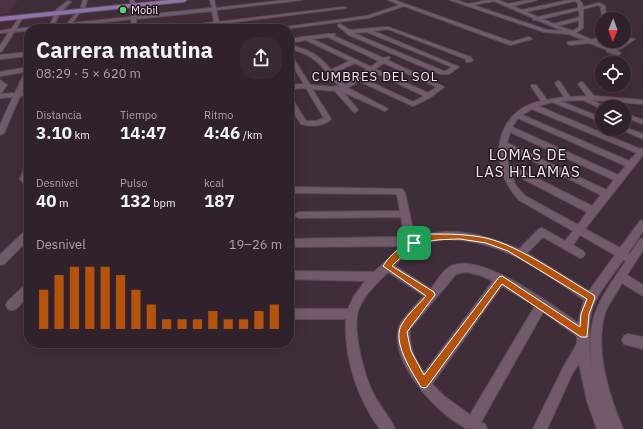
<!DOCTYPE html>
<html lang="es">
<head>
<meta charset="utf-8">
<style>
  :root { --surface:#30222c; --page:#382a34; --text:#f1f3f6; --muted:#a8a4a9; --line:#4b3f48; --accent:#b45309 }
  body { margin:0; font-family:"IBM Plex Sans",sans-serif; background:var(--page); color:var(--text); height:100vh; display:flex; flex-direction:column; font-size:15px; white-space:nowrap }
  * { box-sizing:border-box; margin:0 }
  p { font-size:13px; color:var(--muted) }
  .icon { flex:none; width:22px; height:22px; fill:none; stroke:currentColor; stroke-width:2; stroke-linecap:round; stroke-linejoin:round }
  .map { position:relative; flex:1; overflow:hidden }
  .drawer { position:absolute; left:24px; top:24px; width:270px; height:324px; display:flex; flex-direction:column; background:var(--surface); border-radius:16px; box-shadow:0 4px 16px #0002,0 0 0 1px var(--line) }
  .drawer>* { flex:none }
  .needle { width:26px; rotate:181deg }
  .tools { position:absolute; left:595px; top:12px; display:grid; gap:8px }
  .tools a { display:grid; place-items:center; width:36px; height:36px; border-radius:50%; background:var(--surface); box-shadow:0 4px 16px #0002,0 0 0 1px var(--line); font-size:20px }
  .pin { position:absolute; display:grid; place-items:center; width:34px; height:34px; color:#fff; margin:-17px; border-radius:8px; box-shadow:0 2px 6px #0006 }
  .round { display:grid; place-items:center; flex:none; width:42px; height:42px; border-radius:16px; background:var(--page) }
  .headline { display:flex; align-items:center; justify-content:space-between; height:68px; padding:0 12px }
  h1 { font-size:22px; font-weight:700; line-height:30px }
  .metrics { display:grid; grid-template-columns:repeat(3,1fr); gap:6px; height:68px; padding:4px 12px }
  .metrics div { display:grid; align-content:center }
  .metrics b { font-size:17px; font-weight:700 }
  .metrics small { font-size:11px; font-weight:400 }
  .metrics p { font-size:11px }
  .chart { height:112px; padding:8px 12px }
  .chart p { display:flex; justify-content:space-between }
  .chart svg { width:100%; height:72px; margin-top:4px; stroke:var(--accent); stroke-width:6 }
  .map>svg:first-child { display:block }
  .built { fill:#4b3244 }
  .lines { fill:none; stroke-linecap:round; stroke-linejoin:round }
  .minor-casing { stroke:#5c4c58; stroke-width:2 }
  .major-casing { stroke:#5c4c58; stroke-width:2 }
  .minor { fill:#715b6a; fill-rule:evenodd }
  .major { fill:#9071a8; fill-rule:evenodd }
  .shaded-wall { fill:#532029 }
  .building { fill:#772e3b; stroke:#532029 }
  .route { fill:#b45309; stroke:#fff; fill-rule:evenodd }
  .poi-dot { fill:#5ad56f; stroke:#21181e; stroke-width:1.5 }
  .labels { text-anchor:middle; stroke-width:3; stroke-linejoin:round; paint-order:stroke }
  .far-poi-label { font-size:11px; fill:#f7eaf3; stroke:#21181e; text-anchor:start }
  .far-quarter-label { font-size:13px; letter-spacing:1px; fill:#f7eaf3; stroke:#21181e }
  .quarter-label { font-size:15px; letter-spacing:1px; fill:#f7eaf3; stroke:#21181e }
</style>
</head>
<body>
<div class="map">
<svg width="643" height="429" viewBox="0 0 643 429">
  <rect width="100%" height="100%" fill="#402d3a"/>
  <!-- built -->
  <polygon class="built" points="0,0 18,0 8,14 0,15"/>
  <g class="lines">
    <!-- minor casing -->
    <g class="minor-casing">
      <g id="minor">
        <polygon points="83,0 87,0 85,7 83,8 81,7"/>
        <polygon points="130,0 134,0 135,16 212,8 210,0 214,0 216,8 288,0 302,0 216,10 219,22 344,7 346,8 219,24 220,29 216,29 215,25 181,29 167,29 214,22 212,11 136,19 136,29 132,29 131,19 71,26 71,29 67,29 68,23 79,10 81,11 72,23 131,17"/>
        <polygon points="388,0 394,0 512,42 529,37 532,39 510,45 404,6 368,18 284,29 271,29 367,16 400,5"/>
        <path d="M450 0H456L468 4 488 0H498L508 4 529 0H537L512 6 522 10 569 0H579L582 3 583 7 599 3 605 6 606 19H602L601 7 598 5 583 9V28L576 33 592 40 602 35V38L596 42 611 48 630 38 635 39 622 48 616 50 621 53 618 55 607 52V50L589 43 570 45 568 44V42L584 40 569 34 544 32ZM494 1 533 18V20H537L564 31 547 30 473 5ZM575 1 578 3V8L538 17 526 12ZM579 10 580 17 554 24 542 19ZM579 20V27L573 31 558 26Z"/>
        <polygon points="68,1 71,2 61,11 52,29 48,29 48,28 14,32 2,51 0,52 0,46 9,32 0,33 0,31 11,29 21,16 23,17 16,29 50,25 57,9"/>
        <path d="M340 24 350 30 388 27 470 57 473 60 470 62H466V59L388 29 373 31 459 67 449 74H440L349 35 338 26V25ZM367 32 452 67 446 71H443L353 33Z"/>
        <path d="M327 34H335L334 36 383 58 389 57 390 58 387 60 444 87 431 97 413 106 359 81 348 88 388 109 385 111 383 110 343 92 358 110 355 112 353 111 335 91 312 89 331 119C324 126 311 127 301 124L289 105V97L292 99 306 121H316L324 118 306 88 289 89V85L304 84 289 60V54L292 56 310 85 333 87 336 86 341 88C321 68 319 55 289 49V45C308 49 319 55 331 70L350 61 306 40 289 43V39ZM328 37 379 61 371 67 312 39ZM355 63 367 69 345 85 333 73ZM384 63 437 87 428 93 375 69ZM372 71 424 96 413 102 362 78Z"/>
        <polygon points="29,52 29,56 0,59 0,55"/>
        <polygon points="29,67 29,75 22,92 29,91 29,95 20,96 4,133 0,135 0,125 13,97 0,98 0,94 15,93 25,72 0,76 0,72"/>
        <polygon points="0,80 7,85 2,92 0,93"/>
        <path d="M558 81 560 82 570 97 587 96 578 84 581 82 583 83 594 96 643 100V104L592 100 606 107H602V109L583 100 560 101 602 118V122L552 102 538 106 640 149 643 148V155L585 229 620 248 640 221 643 220V231L628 253 630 254 640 239 643 238V250L627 275 643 285V296L622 283C617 293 609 302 605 313 594 350 609 395 623 429H597L587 401 579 363 572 374 547 429H533L564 366 577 344V336L543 312 481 422 485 424 487 429C481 429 471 429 466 428 437 414 389 362 399 327 402 318 417 304 424 296L388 272C377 283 365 294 359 308 351 328 364 376 374 395 380 407 390 417 395 429H380C357 398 344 357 346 319H289V309H348L354 296 365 281 289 279V271L374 272 403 246 289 247V239L394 237 405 238 401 217 299 218 294 215 299 212 400 211 397 194 289 193V187L402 189 405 193 415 239C449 224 486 235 519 249L539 229 542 228 565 241 573 231 519 200C488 167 492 112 541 101L531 86 532 85H536L547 100 564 97 555 83ZM532 109 637 153 629 161 522 115ZM518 118 626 166 618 175 512 127ZM510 132 614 180 606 190 507 143ZM507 148 601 195 592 206 508 164ZM510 172 587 212 578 225 525 196 516 186ZM580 235 615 255 589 291 527 253 543 237 580 258 583 257 585 254 583 251 573 245ZM445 239C502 240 539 269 584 300L578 323C552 305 482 252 451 266 443 270 436 282 431 289L394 265C410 251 424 241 445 239ZM623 260 626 261C598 303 586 315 592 368 589 349 586 322 594 304 601 288 614 274 623 260ZM466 272 480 275 493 281 424 373C415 360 408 345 410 329L456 274ZM502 286 535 306 470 415 444 396 432 384Z"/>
        <polygon points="624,113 643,120 643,124 624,117"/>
        <polygon points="624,127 643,134 643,139 622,130 620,129 624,129"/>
        <polygon points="29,164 29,187 26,186 20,179 25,167"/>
        <polygon points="29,229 29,239 4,264 0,265 0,255 26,230"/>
        <polygon points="29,283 29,295 16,309 12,310 8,309 6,305 8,301 25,285"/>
        <polygon points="628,334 643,337 643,349 624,344 622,340 624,336"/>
      </g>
    </g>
    <!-- major casing -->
    <g class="major-casing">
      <polygon id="major" points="169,0 187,0 184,2 0,21 0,17"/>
    </g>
    <!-- minor -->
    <use href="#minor" class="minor"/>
    <!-- major -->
    <use href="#major" class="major"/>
  </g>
  <!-- shaded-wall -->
  <polygon class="shaded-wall" points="125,7 126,10 125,12 119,13 118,11"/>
  <!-- building -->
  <polygon class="building" points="125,7 125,10 118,11 119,8"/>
  <!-- route -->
  <path class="route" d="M431 234C449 234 467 234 486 238 520 246 563 277 594 295L595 298 589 314 587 337H581L502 284 427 387 424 388 421 387C412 372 391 341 402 324 408 314 418 305 426 296L383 266C393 249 412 240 431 234ZM460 239 486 243 508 251 587 299 581 314 580 327 502 276 499 277 424 375 411 351 407 332 435 295 434 292 392 266C418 240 424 240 460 239Z"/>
  <!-- markers -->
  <circle class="poi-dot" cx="123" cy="10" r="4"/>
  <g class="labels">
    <!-- far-poi labels -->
    <g class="far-poi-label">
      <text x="131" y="14">Mobil</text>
    </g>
    <!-- far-quarter labels -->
    <g class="far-quarter-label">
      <text x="375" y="81">CUMBRES DEL SOL</text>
    </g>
    <!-- quarter labels -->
    <g class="quarter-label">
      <text x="528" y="160">LOMAS DE<tspan x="528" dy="17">LAS HILAMAS</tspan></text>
    </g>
  </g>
</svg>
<div class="tools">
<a><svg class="needle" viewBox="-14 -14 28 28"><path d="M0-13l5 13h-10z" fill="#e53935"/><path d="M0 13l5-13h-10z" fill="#a8a4a9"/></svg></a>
<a><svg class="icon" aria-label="locate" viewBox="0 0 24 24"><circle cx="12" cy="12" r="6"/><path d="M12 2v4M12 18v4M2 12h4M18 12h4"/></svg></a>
<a><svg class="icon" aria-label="layers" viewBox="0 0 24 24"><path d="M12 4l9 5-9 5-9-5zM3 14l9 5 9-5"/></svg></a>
</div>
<div class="pin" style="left:414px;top:243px;background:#1e9e55"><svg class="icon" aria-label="arrive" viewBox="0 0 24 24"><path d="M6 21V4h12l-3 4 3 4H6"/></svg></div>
<section class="drawer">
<div class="headline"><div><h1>Carrera matutina</h1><p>08:29 · 5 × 620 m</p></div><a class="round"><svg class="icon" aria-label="share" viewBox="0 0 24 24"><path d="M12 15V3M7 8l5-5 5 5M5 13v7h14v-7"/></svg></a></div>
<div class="metrics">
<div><p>Distancia</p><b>3.10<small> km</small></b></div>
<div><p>Tiempo</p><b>14:47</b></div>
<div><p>Ritmo</p><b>4:46<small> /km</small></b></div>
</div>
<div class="metrics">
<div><p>Desnivel</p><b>40<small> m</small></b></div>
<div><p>Pulso</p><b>132<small> bpm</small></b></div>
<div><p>kcal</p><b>187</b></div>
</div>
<div class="chart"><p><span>Desnivel</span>19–26 m</p>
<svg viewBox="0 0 160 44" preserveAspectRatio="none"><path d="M5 44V20M15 44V11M25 44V6M35 44V6M45 44V6M55 44V11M65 44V20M75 44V29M85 44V38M95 44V38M105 44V38M115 44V33M125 44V38M135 44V38M145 44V33M155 44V29"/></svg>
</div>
</section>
</div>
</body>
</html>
